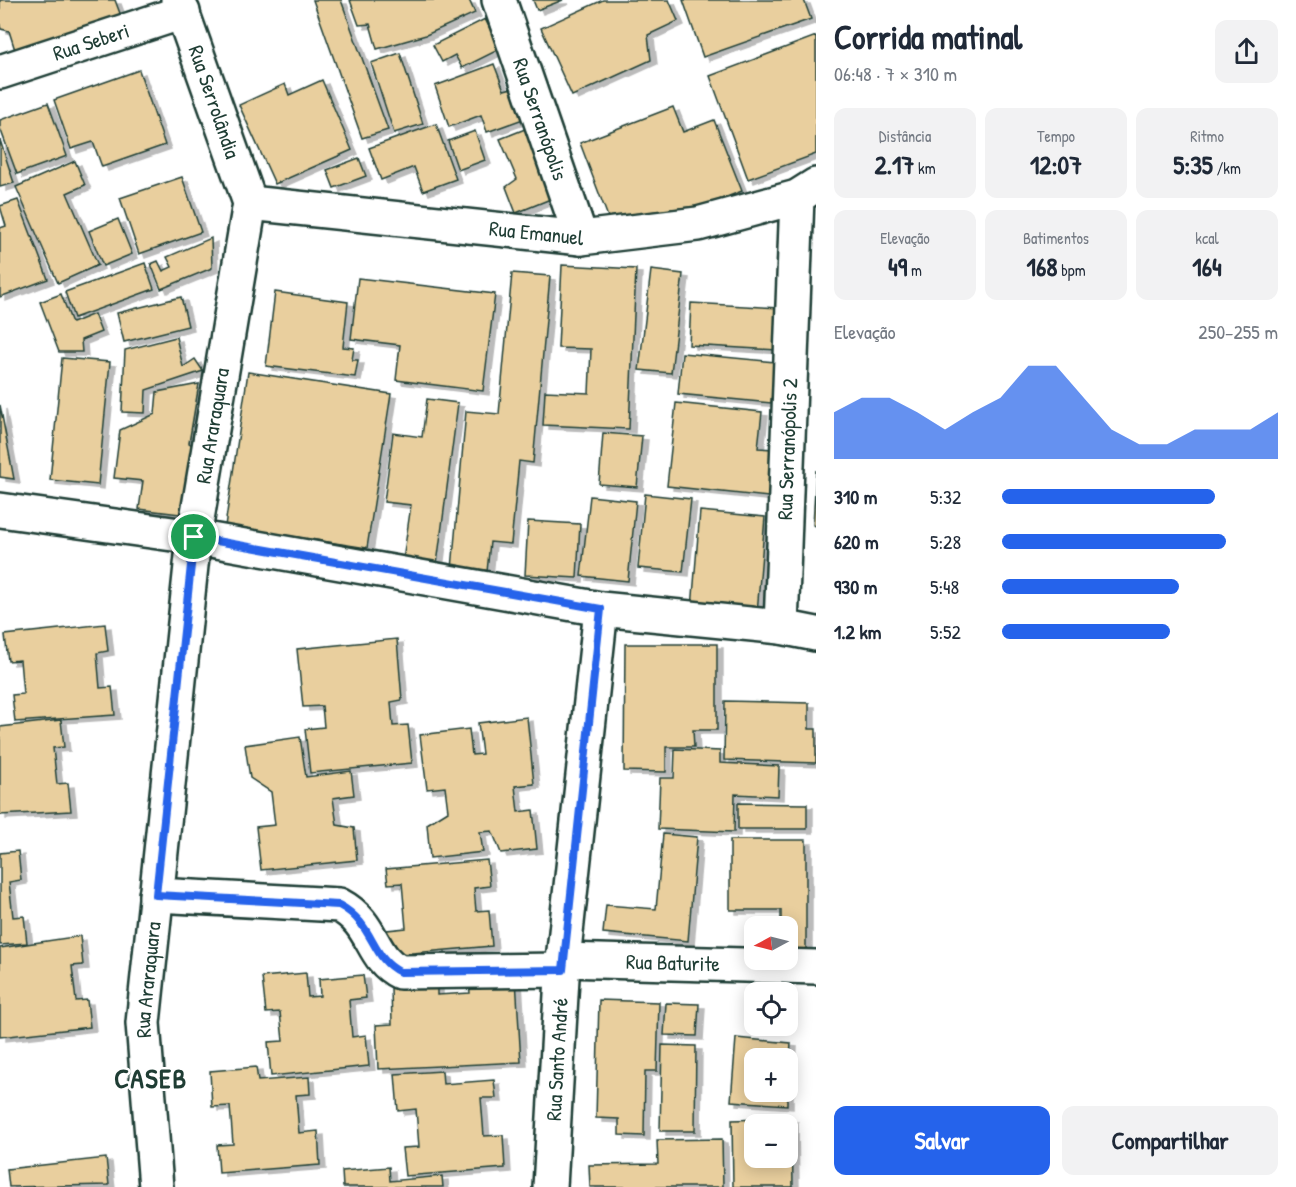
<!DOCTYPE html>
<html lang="pt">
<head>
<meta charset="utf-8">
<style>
  :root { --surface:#fff; --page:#f2f2f3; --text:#1f2937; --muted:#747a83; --accent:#2563eb }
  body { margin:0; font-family:"Patrick Hand",sans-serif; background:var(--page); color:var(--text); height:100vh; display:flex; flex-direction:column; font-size:22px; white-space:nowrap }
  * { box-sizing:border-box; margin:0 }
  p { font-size:20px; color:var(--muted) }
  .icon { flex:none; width:33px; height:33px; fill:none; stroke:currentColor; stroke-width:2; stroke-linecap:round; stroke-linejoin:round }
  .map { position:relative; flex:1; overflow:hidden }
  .details { display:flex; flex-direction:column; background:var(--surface); width:480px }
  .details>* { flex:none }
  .needle { width:39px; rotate:263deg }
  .fabs { position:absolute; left:744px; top:916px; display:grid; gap:12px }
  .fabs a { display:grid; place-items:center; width:54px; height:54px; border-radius:12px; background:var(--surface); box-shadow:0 3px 15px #0003; font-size:30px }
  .pin { position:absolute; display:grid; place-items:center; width:51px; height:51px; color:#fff; margin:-26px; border:3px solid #fff; border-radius:50%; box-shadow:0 2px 6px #0007 }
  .round { display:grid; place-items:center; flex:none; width:63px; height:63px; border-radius:12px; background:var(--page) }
  .overview { display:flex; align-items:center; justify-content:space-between; height:102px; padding:0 18px }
  h1 { font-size:33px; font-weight:700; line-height:45px }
  .metrics { display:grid; grid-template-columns:repeat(3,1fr); gap:9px; height:102px; padding:6px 18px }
  .metrics div { display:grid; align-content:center; border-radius:12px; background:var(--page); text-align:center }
  .metrics b { font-size:26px; font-weight:700 }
  .metrics small { font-size:16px; font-weight:400 }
  .metrics p { font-size:16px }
  .chart { height:168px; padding:12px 18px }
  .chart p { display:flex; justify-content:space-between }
  .chart svg { width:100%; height:108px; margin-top:6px; fill:var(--accent); opacity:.7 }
  .cta { display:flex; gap:12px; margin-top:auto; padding:12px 18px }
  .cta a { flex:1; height:69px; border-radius:12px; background:var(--accent); color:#fff; font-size:24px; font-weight:700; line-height:69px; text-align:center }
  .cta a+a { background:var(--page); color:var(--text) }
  ul { padding:0 18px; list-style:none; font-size:20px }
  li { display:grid; grid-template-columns:96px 72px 1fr; align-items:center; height:45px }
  li i { height:15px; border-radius:8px; background:var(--accent) }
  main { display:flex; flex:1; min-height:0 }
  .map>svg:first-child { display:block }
  .building { fill:#e9cf9e; stroke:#1f3d34; stroke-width:1.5; fill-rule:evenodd; filter:url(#shadow) }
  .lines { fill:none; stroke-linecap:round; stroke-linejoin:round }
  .minor-casing { stroke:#1f3d34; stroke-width:38 }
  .minor { stroke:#fff; stroke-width:33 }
  .route-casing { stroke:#fff; stroke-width:12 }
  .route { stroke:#2563eb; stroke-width:8 }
  .labels { text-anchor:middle; stroke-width:5; stroke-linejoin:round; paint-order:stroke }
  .street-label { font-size:21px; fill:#1f3d34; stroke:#fff }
  .district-label { font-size:27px; font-weight:bold; letter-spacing:1.5px; fill:#1f3d34; stroke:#fff }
</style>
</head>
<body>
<main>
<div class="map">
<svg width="816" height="1187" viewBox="0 0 816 1187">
  <defs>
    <filter id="shadow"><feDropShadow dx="6" dy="4" stdDeviation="0" flood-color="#0004"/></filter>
  </defs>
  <rect width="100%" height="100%" fill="#fff"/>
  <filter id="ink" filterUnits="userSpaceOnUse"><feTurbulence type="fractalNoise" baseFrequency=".0167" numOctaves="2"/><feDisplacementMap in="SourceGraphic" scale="12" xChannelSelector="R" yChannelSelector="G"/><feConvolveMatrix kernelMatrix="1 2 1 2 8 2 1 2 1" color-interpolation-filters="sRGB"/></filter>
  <g filter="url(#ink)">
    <!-- building -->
    <g class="building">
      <polygon points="0,0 115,0 121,16 15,50 9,31 1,29 0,26"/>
      <polygon points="313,0 341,0 388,130 362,138"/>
      <polygon points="350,0 469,0 475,13 426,35 377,49 370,24 359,25"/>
      <polygon points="533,0 563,0 537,10"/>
      <polygon points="603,0 669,0 678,21 648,35 651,60 572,96 541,28"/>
      <polygon points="683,0 804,0 811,19 703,57"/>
      <polygon points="485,19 500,49 462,68 455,55 442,62 433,45"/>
      <polygon points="816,36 816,154 748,179 710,76"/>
      <polygon points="400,53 423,124 394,133 371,63"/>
      <polygon points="494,64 504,90 512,88 523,119 487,132 481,115 449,127 435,86"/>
      <polygon points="139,70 165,145 102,167 93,142 71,149 54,100"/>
      <polygon points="322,80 352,150 275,184 239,105 285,84 289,95"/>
      <polygon points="48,103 67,156 17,174 0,128 0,120"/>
      <polygon points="673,107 683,132 714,120 742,191 706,205 608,217 580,143"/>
      <polygon points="436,124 456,179 423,191 414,167 381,180 369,148"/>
      <polygon points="525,129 553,198 516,213 506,187 517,179 500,139"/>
      <polygon points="475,131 485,160 458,170 448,141"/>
      <polygon points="0,140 14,183 0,187"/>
      <polygon points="359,158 366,176 334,188 327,170"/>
      <polygon points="75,161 85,185 67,193 98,265 58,283 16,187"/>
      <polygon points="182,177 201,232 139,254 120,198"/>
      <polygon points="18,200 48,279 0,297 0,228 6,226 0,206"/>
      <polygon points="118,219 132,254 103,266 89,231"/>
      <polygon points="211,238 212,268 161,289 151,264 158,261 163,271 172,267 167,257"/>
      <polygon points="145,263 154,289 74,318 65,292"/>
      <polygon points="562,265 636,269 629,429 543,425 545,391 589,393 591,349 558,348"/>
      <polygon points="651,270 683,274 671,373 639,370"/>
      <polygon points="512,273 550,276 533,463 519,461 511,544 490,542 487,572 452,569 466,411 499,414"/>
      <polygon points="358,278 495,294 483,391 396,380 400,345 351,339"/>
      <polygon points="275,292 348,302 343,347 354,348 352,360 358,360 355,377 266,366"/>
      <polygon points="61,294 72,323 94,314 101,332 81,340 82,352 59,352 40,302"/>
      <polygon points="181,297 188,326 124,342 117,313"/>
      <polygon points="691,303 779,308 777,350 689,345"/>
      <polygon points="176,337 183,367 195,359 203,371 146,390 145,413 122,412 125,350"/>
      <polygon points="682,353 775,362 771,403 678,394"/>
      <polygon points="62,358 110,362 98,485 50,480"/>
      <polygon points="248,372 391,394 367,548 225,526"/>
      <polygon points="199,384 189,443 196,448 188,515 139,509 143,481 114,478 120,430 155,414 157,392"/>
      <polygon points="427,399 458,403 437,564 403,560 411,505 384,502 393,433 422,437"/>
      <polygon points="676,403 762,412 758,448 773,449 768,497 667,486"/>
      <polygon points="0,405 14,479 0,477"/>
      <polygon points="603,433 642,436 637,487 599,484"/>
      <polygon points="816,470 816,526 813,525"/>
      <polygon points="645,494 691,499 683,572 638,568"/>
      <polygon points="590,496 636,501 628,581 581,576"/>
      <polygon points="700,511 765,517 757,613 692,608"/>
      <polygon points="528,521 580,524 577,578 525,575"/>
      <polygon points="105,624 108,651 97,653 100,688 112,687 115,715 15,722 12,695 23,694 20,660 8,661 5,635"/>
      <polygon points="397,639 402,700 391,702 393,726 408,725 412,763 310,773 305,729 324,727 322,706 303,707 297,649"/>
      <polygon points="625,644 717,644 717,730 693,730 694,747 666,747 666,772 624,771"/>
      <polygon points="725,701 809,703 809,729 816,729 816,763 724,760"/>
      <polygon points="527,717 534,784 515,786 518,812 533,810 537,849 501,853 492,831 480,832 483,852 430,858 427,824 448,811 445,787 427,789 420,735 469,729 472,755 482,754 478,723"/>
      <polygon points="61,720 64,747 53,748 57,784 68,783 71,811 0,815 0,727"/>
      <polygon points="300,737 306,777 351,771 354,795 333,798 337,825 354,828 357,860 261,870 256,827 275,825 271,792 250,778 245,745"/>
      <polygon points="675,749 720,751 720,763 779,766 778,796 735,794 734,832 658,829 660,778 674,778"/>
      <polygon points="738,803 807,804 807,829 738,829"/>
      <polygon points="663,834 697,837 688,941 603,933 606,905 656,909"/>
      <polygon points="730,840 806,840 806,951 788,951 788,927 781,927 781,910 730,910"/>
      <polygon points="18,851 21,880 9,882 13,917 24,916 27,943 0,945 0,853"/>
      <polygon points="487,860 490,886 474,888 476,911 489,910 492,946 390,955 387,930 406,928 402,883 388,884 386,869"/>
      <polygon points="80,936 83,965 72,966 76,1001 87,1000 90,1027 0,1037 0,948"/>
      <polygon points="306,973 308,997 320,996 319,979 363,975 366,998 349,1000 352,1037 366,1035 369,1066 271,1076 268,1042 283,1041 280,1012 266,1013 262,977"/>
      <polygon points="516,979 521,1062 378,1069 376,1025 392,1024 391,988 437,986 437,995 470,993 469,982"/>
      <polygon points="599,1000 659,1002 657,1071 645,1071 644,1136 619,1135 619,1119 596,1118"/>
      <polygon points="666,1003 699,1004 697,1036 664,1035"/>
      <polygon points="736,1038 791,1043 788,1092 788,1059 754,1059 754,1092 787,1092 787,1105 731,1101"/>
      <polygon points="662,1045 696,1046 695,1131 660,1131"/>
      <polygon points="256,1067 258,1081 309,1077 310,1094 296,1095 299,1133 318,1131 320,1165 219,1173 217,1145 233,1144 230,1106 212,1107 210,1071"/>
      <polygon points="442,1071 443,1084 494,1080 496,1098 481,1098 484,1136 503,1135 505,1168 405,1176 402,1148 419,1147 416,1109 398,1111 395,1074"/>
      <path d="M792 1118 793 1187H733L732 1120ZM754 1125H788V1158H754Z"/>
      <polygon points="722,1139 723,1187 590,1187 589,1165 658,1164 657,1140"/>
      <polygon points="106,1158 109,1185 9,1187 7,1169"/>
      <polygon points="389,1167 390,1181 442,1176 443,1187 343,1187 342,1171"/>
    </g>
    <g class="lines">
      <!-- minor casing -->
      <g class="minor-casing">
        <g id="minor">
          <path id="s1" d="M499 0 581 238"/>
          <path id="s2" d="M0 72 183 12"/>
          <path id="s3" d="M250 203 581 238 698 224 797 197 816 185"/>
          <polyline points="0,510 194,537 601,609 781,627 816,634"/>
          <path id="s4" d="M781 627 797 197"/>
          <path d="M156 895 339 905C375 924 370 958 400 972L563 970"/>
          <path id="s5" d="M563 960 816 967"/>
          <path id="s6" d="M156 1187 143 1023 194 537 250 203 178 0"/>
          <path id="s7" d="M550 1187 563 960 601 609"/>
        </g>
      </g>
      <!-- minor -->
      <use href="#minor" class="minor"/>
    </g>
  </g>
  <g class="lines" filter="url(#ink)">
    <!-- route casing -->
    <g class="route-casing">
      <path id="route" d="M194 537 601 609 563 970 400 972C370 958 375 924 339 905L156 895Z"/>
    </g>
    <!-- route -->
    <use href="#route" class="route"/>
  </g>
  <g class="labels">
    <!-- street labels -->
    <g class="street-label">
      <text dy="7" stroke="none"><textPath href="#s2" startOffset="96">Rua Seberi</textPath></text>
      <text transform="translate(214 102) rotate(71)" y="7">Rua Serrolândia</text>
      <text dy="7" stroke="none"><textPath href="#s1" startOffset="126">Rua Serranópolis</textPath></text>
      <text dy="7" stroke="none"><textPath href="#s3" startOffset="288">Rua Emanuel</textPath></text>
      <text dy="7" stroke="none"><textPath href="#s6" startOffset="766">Rua Araraquara</textPath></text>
      <text dy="7" stroke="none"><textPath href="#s4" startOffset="178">Rua Serranópolis 2</textPath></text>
      <text dy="7" stroke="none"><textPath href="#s5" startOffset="110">Rua Baturite</textPath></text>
      <text dy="7" stroke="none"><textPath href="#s6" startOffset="208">Rua Araraquara</textPath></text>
      <text dy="7" stroke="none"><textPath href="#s7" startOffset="128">Rua Santo André</textPath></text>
    </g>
    <!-- district labels -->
    <g class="district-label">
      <text x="151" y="1088">CASEB</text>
    </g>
  </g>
</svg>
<div class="fabs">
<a><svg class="needle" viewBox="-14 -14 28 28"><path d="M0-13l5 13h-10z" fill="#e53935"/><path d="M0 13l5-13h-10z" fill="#747a83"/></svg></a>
<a><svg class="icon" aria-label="locate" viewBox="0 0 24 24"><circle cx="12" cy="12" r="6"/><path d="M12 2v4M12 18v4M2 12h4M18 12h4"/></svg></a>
<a>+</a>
<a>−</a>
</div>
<div class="pin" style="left:194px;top:537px;background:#1e9e55"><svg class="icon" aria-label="arrive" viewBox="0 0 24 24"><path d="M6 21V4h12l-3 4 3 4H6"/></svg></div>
</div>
<section class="details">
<div class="overview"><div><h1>Corrida matinal</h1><p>06:48 · 7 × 310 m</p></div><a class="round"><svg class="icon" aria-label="share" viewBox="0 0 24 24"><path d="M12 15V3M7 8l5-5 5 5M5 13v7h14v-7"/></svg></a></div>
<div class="metrics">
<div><p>Distância</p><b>2.17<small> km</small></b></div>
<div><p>Tempo</p><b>12:07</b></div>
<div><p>Ritmo</p><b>5:35<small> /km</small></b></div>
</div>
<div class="metrics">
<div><p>Elevação</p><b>49<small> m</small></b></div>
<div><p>Batimentos</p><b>168<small> bpm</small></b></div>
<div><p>kcal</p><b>164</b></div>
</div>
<div class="chart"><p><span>Elevação</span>250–255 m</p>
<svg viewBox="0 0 160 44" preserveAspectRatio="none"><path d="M0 44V25L10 19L20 19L30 25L40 32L50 25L60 19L70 6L80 6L90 19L100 32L110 38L120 38L130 32L140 32L150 32L160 25V44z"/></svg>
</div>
<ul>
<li><b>310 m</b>5:32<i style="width:77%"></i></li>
<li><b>620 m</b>5:28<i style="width:81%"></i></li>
<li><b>930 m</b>5:48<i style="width:64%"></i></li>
<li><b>1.2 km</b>5:52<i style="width:61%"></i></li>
</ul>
<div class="cta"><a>Salvar</a><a>Compartilhar</a></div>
</section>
</main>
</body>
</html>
